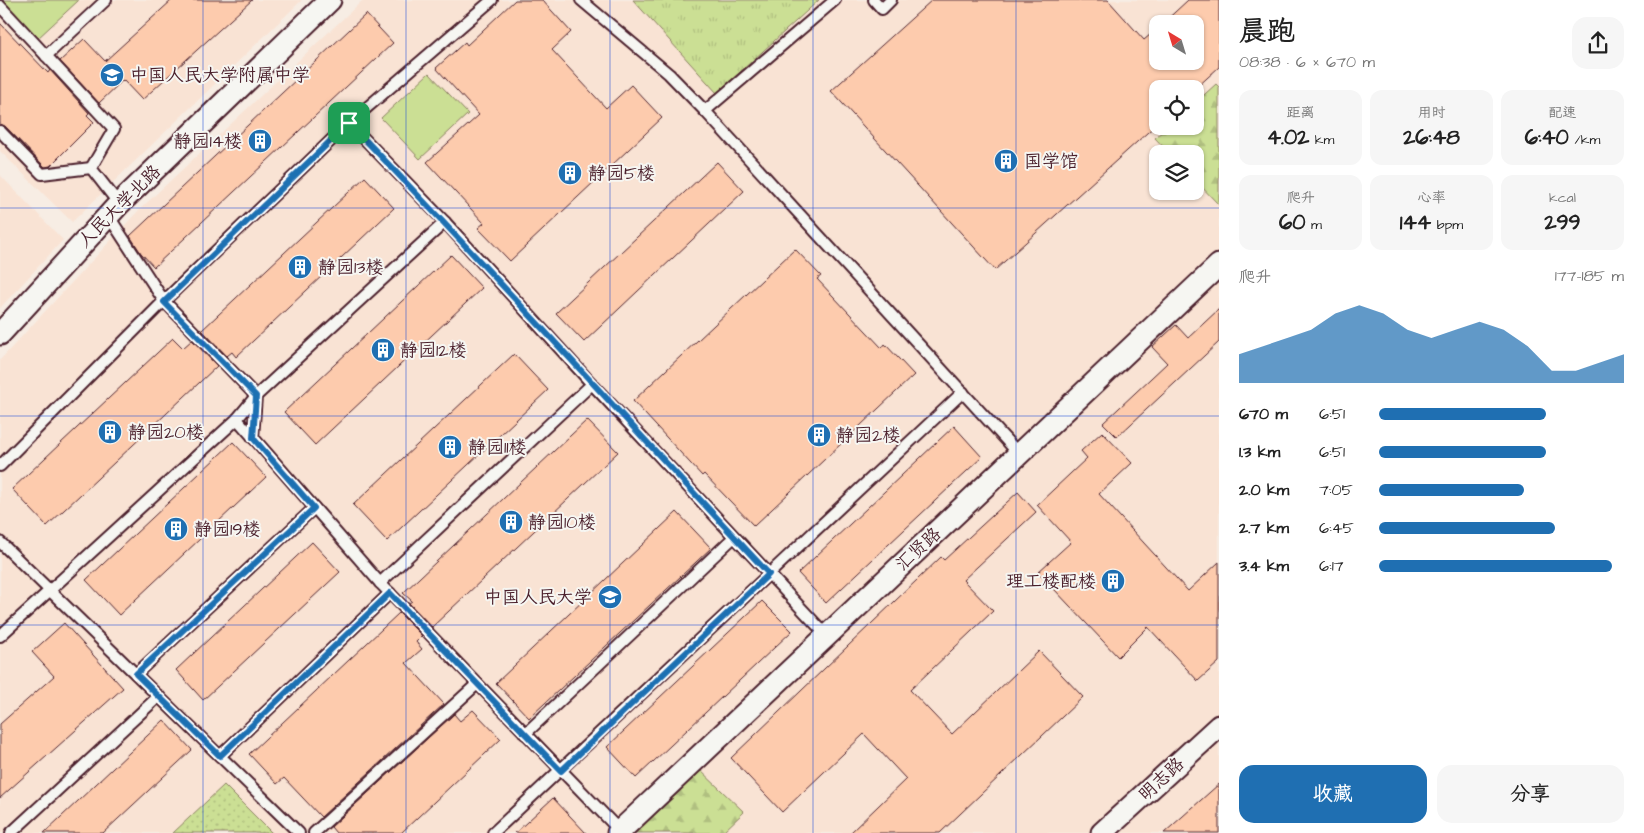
<!DOCTYPE html>
<html lang="zh">
<head>
<meta charset="utf-8">
<style>
  :root { --surface:#fff; --page:#f6f6f6; --text:#222; --muted:#767676; --accent:#1f6fb2 }
  body { margin:0; font-family:"Architects Daughter","LXGW WenKai TC",sans-serif; background:var(--page); color:var(--text); height:100vh; display:flex; flex-direction:column; font-size:19px; white-space:nowrap }
  * { box-sizing:border-box; margin:0 }
  p { font-size:16px; color:var(--muted) }
  .icon { flex:none; width:28px; height:28px; fill:none; stroke:currentColor; stroke-width:2; stroke-linecap:round; stroke-linejoin:round }
  .map { position:relative; flex:1; overflow:hidden }
  .details { display:flex; flex-direction:column; background:var(--surface); width:425px }
  .details>* { flex:none }
  .needle { width:32px; rotate:322deg }
  .fabs { position:absolute; left:1149px; top:15px; display:grid; gap:10px }
  .fabs a { display:grid; place-items:center; width:55px; height:55px; border-radius:10px; background:var(--surface); box-shadow:0 1px 4px #0004; font-size:25px }
  .pin { position:absolute; display:grid; place-items:center; width:42px; height:42px; color:#fff; margin:-21px; border-radius:10px; box-shadow:0 2px 8px #0006 }
  .round { display:grid; place-items:center; flex:none; width:52px; height:52px; border-radius:15px; background:var(--page) }
  .summary { display:flex; align-items:center; justify-content:space-between; height:85px; padding:0 20px }
  h1 { font-size:28px; font-weight:700; line-height:38px }
  .metrics { display:grid; grid-template-columns:repeat(3,1fr); gap:8px; height:85px; padding:5px 20px }
  .metrics div { display:grid; align-content:center; border-radius:12px; background:var(--page); text-align:center }
  .metrics b { font-size:21px; font-weight:700 }
  .metrics small { font-size:14px; font-weight:400 }
  .metrics p { font-size:14px }
  .chart { height:140px; padding:10px 20px }
  .chart p { display:flex; justify-content:space-between }
  .chart svg { width:100%; height:90px; margin-top:5px; fill:var(--accent); opacity:.7 }
  .button { display:flex; gap:10px; margin-top:auto; padding:10px 20px }
  .button a { flex:1; height:58px; border-radius:15px; background:var(--accent); color:#fff; font-size:20px; font-weight:700; line-height:58px; text-align:center }
  .button a+a { background:var(--page); color:var(--text) }
  ul { padding:0 20px; list-style:none; font-size:16px }
  li { display:grid; grid-template-columns:80px 60px 1fr; align-items:center; height:38px }
  li i { height:12px; border-radius:6px; background:var(--accent) }
  main { display:flex; flex:1; min-height:0 }
  .map>svg:first-child { display:block }
  .built { fill:#f9e3d4; fill-rule:evenodd }
  .grass { fill:url(#grass-dots); stroke:#8a7f60 }
  .forest { fill:url(#forest-firs); stroke:#8a7f60 }
  .park { fill:url(#park-tufts); stroke:#8a7f60 }
  .garden { fill:#cbdf94; stroke:#8a7f60 }
  .building { fill:#fdcbad; stroke:#4a1f2b }
  .lines { fill:none; stroke-linecap:round; stroke-linejoin:round }
  .service-casing { stroke:#4a1f2b; stroke-width:14 }
  .minor-casing { stroke:#4a1f2b; stroke-width:25 }
  .service { stroke:#f6f6f2; stroke-width:10 }
  .minor { stroke:#f6f6f2; stroke-width:21 }
  .route-casing { stroke:#fff; stroke-width:10 }
  .route { stroke:#1f6fb2; stroke-width:6 }
  .grid { fill:none; stroke:#1d4ed8; stroke-width:1; stroke-opacity:0.55 }
  .labels { text-anchor:middle; stroke-width:4; stroke-linejoin:round; paint-order:stroke }
  .poi-label { font-size:18px; fill:#4a1f2b; stroke:#f6f6f2; text-anchor:start }
  .street-label { font-size:18px; fill:#4a1f2b; stroke:#f6f6f2 }
</style>
</head>
<body>
<main>
<div class="map">
<svg width="1219" height="833" viewBox="0 0 1219 833">
  <defs>
    <pattern id="grass-dots" width="8" height="8" patternUnits="userSpaceOnUse" patternTransform="scale(1.25)"><rect width="8" height="8" fill="#cbdf94"/><path d="M2 2h.1M6 6h.1" fill="none" stroke="#b0bf80" stroke-width="1.8" stroke-linecap="round"/></pattern>
    <pattern id="forest-firs" width="22" height="20" patternUnits="userSpaceOnUse" patternTransform="scale(1.25)"><rect width="22" height="20" fill="#cbdf94"/><path d="M5 1l3.5 6h-7zM16 11l3.5 6h-7z" fill="#b0bf80"/></pattern>
    <pattern id="park-tufts" width="24" height="20" patternUnits="userSpaceOnUse" patternTransform="scale(1.25)"><rect width="24" height="20" fill="#cbdf94"/><path d="M3 7l-1-3M5 7V3M7 7l1-3M15 17l-1-3M17 17v-4M19 17l1-3" fill="none" stroke="#b0bf80"/></pattern>
  </defs>
  <rect width="100%" height="100%" fill="#f7ede4"/>
  <filter id="ink" filterUnits="userSpaceOnUse"><feTurbulence type="fractalNoise" baseFrequency=".02" numOctaves="2"/><feDisplacementMap in="SourceGraphic" scale="10" xChannelSelector="R" yChannelSelector="G"/><feConvolveMatrix kernelMatrix="1 2 1 2 8 2 1 2 1" color-interpolation-filters="sRGB"/></filter>
  <g filter="url(#ink)">
    <!-- built -->
    <g class="built">
      <polygon points="0,0 302,0 72,222 0,151"/>
      <path d="M363 0H1219V833H0V360L138 211ZM1158 24H1195V61H1158ZM1158 89H1195V126H1158ZM1158 154H1195V191H1158Z"/>
      <polygon points="0,175 63,240 0,308"/>
    </g>
    <!-- grass -->
    <polygon class="grass" points="224,785 272,833 173,833"/>
    <!-- forest -->
    <g class="forest">
      <polygon points="1216,84 1219,87 1219,205 1195,180 1195,154 1170,154 1155,138 1168,126 1195,126 1195,103"/>
      <polygon points="698,768 744,812 722,833 631,833"/>
    </g>
    <!-- park -->
    <polygon class="park" points="633,0 819,0 717,93"/>
    <!-- garden -->
    <g class="garden">
      <polygon points="0,0 79,0 37,39"/>
      <polygon points="429,73 468,114 420,159 381,118"/>
    </g>
    <!-- building -->
    <g class="building">
      <polygon points="172,0 252,0 142,100 123,80 99,103 60,61 84,39 105,61"/>
      <polygon points="515,0 542,0 571,32 552,50 606,108 631,85 662,118 510,261 478,228 484,223 427,162 479,115 436,68 465,42 467,45"/>
      <polygon points="932,0 1108,0 1144,40 1158,28 1158,61 1195,61 1195,24 1162,24 1188,0 1219,0 1219,67 1195,89 1158,89 1158,123 995,270 831,91"/>
      <polygon points="366,14 393,43 154,267 141,253 130,236"/>
      <polygon points="0,23 48,73 50,70 89,113 87,115 94,122 50,166 45,167 5,126 0,124"/>
      <polygon points="717,162 744,191 584,342 556,313"/>
      <polygon points="365,177 394,208 236,357 232,352 227,356 202,330"/>
      <polygon points="795,249 821,276 817,279 882,348 885,344 914,375 754,526 704,474 702,476 633,401"/>
      <polygon points="451,255 482,288 315,445 284,412"/>
      <polygon points="1219,309 1219,342 1117,437 1103,423 1167,363 1152,347 1176,325 1188,338"/>
      <polygon points="173,338 183,348 192,340 217,366 47,526 12,489"/>
      <polygon points="514,354 548,390 387,541 353,505"/>
      <polygon points="587,420 618,452 432,627 409,603 412,601 403,593"/>
      <polygon points="954,426 982,457 826,603 798,573"/>
      <polygon points="1102,432 1132,463 1099,494 1188,591 1219,562 1219,662 1198,681 1148,627 1118,657 1038,572 1071,542 1037,505 1087,458 1081,451"/>
      <polygon points="233,442 266,477 119,615 86,580"/>
      <polygon points="1018,492 1036,512 963,580 993,611 910,690 952,734 1039,651 1083,697 940,833 850,833 906,779 864,734 782,812 731,758 941,557 944,560"/>
      <polygon points="677,512 711,548 529,718 496,683"/>
      <polygon points="312,542 340,572 203,700 176,670"/>
      <polygon points="762,601 792,631 636,778 607,747"/>
      <polygon points="399,613 422,636 416,642 422,649 406,663 444,704 321,817 284,778 277,784 249,754"/>
      <polygon points="64,623 123,688 0,798 0,724 54,676 32,652"/>
      <polygon points="473,710 501,739 401,833 336,833 331,827 454,714 460,721"/>
      <polygon points="164,720 192,750 103,833 44,833"/>
      <polygon points="1219,784 1219,833 1164,833"/>
      <polygon points="553,798 586,833 515,833"/>
    </g>
    <g class="lines">
      <!-- service casing -->
      <g class="service-casing">
        <g id="service">
          <polyline points="581,0 669,74 705,111 1019,454"/>
          <polyline points="874,0 882,9 891,0"/>
          <polyline points="0,6 114,129 91,168 119,204"/>
          <polyline points="46,56 106,0"/>
          <polyline points="705,111 835,0"/>
          <polyline points="349,123 445,222 592,384 827,636"/>
          <polyline points="0,131 42,174 91,168"/>
          <polyline points="108,215 164,301 256,396 237,419 380,583 620,831"/>
          <polyline points="253,438 256,396 445,222"/>
          <polyline points="0,466 164,301 349,123 492,0"/>
          <polyline points="0,542 299,833"/>
          <polyline points="380,583 592,384"/>
          <polyline points="0,636 237,419"/>
          <polyline points="136,674 314,508"/>
          <polyline points="525,734 734,537"/>
          <polyline points="220,756 390,593"/>
          <polyline points="11,833 159,696"/>
          <polyline points="314,833 477,684"/>
          <polyline points="493,833 963,392"/>
        </g>
      </g>
      <!-- minor casing -->
      <g class="minor-casing">
        <g id="minor">
          <polyline points="0,334 119,204 330,0"/>
          <polyline points="618,833 1219,265"/>
          <polyline points="1102,833 1219,726"/>
        </g>
      </g>
      <!-- service -->
      <use href="#service" class="service"/>
      <!-- minor -->
      <use href="#minor" class="minor"/>
    </g>
  </g>
  <g class="lines" filter="url(#ink)">
    <!-- route casing -->
    <g class="route-casing">
      <path id="route" d="M349 123C492 271 629 424 769 574L561 771 390 593 220 756 136 674 314 508 253 438 256 396 164 302Z"/>
    </g>
    <!-- route -->
    <use href="#route" class="route"/>
  </g>
  <!-- grid -->
  <path class="grid" d="M203 0V833M406 0V833M610 0V833M813 0V833M1016 0V833M0 208H1219M0 416H1219M0 625H1219"/>
  <!-- icons -->
  <defs>
    <g id="school-disc" transform="scale(1.25)"><circle r="9.5" fill="#1f6fb2" stroke="#f6f6f2"/><path d="M0-5L7-2L0 1L-7-2ZM-4 1L0 2.5L4 1V4Q0 6-4 4Z" fill="#fff"/></g>
    <g id="building-disc" transform="scale(1.25)"><circle r="9.5" fill="#1f6fb2" stroke="#f6f6f2"/><path d="M-4-6H4V6H1V3H-1V6H-4ZM-2.5-4.3h1.7v1.8h-1.7ZM.8-4.3h1.7v1.8H.8ZM-2.5-1h1.7V.8h-1.7ZM.8-1h1.7V.8H.8Z" fill="#fff"/></g>
    <g id="university-disc" transform="scale(1.25)"><circle r="9.5" fill="#1f6fb2" stroke="#f6f6f2"/><path d="M0-5L7-2L0 1L-7-2ZM-4 1L0 2.5L4 1V4Q0 6-4 4Z" fill="#fff"/></g>
  </defs>
  <g fill-rule="evenodd">
    <use href="#school-disc" x="112" y="75"/>
    <use href="#building-disc" x="260" y="141"/>
    <use href="#building-disc" x="1006" y="161"/>
    <use href="#building-disc" x="570" y="173"/>
    <use href="#building-disc" x="300" y="267"/>
    <use href="#building-disc" x="383" y="350"/>
    <use href="#building-disc" x="110" y="432"/>
    <use href="#building-disc" x="819" y="435"/>
    <use href="#building-disc" x="450" y="447"/>
    <use href="#building-disc" x="511" y="522"/>
    <use href="#building-disc" x="176" y="529"/>
    <use href="#building-disc" x="1113" y="581"/>
    <use href="#university-disc" x="610" y="597"/>
  </g>
  <g class="labels">
    <!-- poi labels -->
    <g class="poi-label">
      <text x="130" y="81">中国人民大学附属中学</text>
      <text x="242" y="147" text-anchor="end">静园14楼</text>
      <text x="1024" y="167">国学馆</text>
      <text x="588" y="179">静园5楼</text>
      <text x="318" y="273">静园13楼</text>
      <text x="400" y="356">静园12楼</text>
      <text x="128" y="438">静园20楼</text>
      <text x="836" y="441">静园2楼</text>
      <text x="468" y="453">静园11楼</text>
      <text x="528" y="528">静园10楼</text>
      <text x="194" y="535">静园19楼</text>
      <text x="1096" y="587" text-anchor="end">理工楼配楼</text>
      <text x="592" y="603" text-anchor="end">中国人民大学</text>
    </g>
    <!-- street labels -->
    <g class="street-label">
      <text transform="translate(119 206) rotate(-45)" y="6">人民大学北路</text>
      <text transform="translate(918 549) rotate(-43)" y="6">汇贤路</text>
      <text transform="translate(1161 779) rotate(-43)" y="6">明志路</text>
    </g>
  </g>
</svg>
<div class="fabs">
<a><svg class="needle" viewBox="-14 -14 28 28"><path d="M0-13l5 13h-10z" fill="#e53935"/><path d="M0 13l5-13h-10z" fill="#767676"/></svg></a>
<a><svg class="icon" aria-label="locate" viewBox="0 0 24 24"><circle cx="12" cy="12" r="6"/><path d="M12 2v4M12 18v4M2 12h4M18 12h4"/></svg></a>
<a><svg class="icon" aria-label="layers" viewBox="0 0 24 24"><path d="M12 4l9 5-9 5-9-5zM3 14l9 5 9-5"/></svg></a>
</div>
<div class="pin" style="left:349px;top:123px;background:#1e9e55"><svg class="icon" aria-label="arrive" viewBox="0 0 24 24"><path d="M6 21V4h12l-3 4 3 4H6"/></svg></div>
</div>
<section class="details">
<div class="summary"><div><h1>晨跑</h1><p>08:38 · 6 × 670 m</p></div><a class="round"><svg class="icon" aria-label="share" viewBox="0 0 24 24"><path d="M12 15V3M7 8l5-5 5 5M5 13v7h14v-7"/></svg></a></div>
<div class="metrics">
<div><p>距离</p><b>4.02<small> km</small></b></div>
<div><p>用时</p><b>26:48</b></div>
<div><p>配速</p><b>6:40<small> /km</small></b></div>
</div>
<div class="metrics">
<div><p>爬升</p><b>60<small> m</small></b></div>
<div><p>心率</p><b>144<small> bpm</small></b></div>
<div><p>kcal</p><b>299</b></div>
</div>
<div class="chart"><p><span>爬升</span>177–185 m</p>
<svg viewBox="0 0 160 44" preserveAspectRatio="none"><path d="M0 44V30L10 26L20 22L30 18L40 10L50 6L60 10L70 18L80 22L90 18L100 14L110 18L120 26L130 38L140 38L150 34L160 30V44z"/></svg>
</div>
<ul>
<li><b>670 m</b>6:51<i style="width:68%"></i></li>
<li><b>1.3 km</b>6:51<i style="width:68%"></i></li>
<li><b>2.0 km</b>7:05<i style="width:59%"></i></li>
<li><b>2.7 km</b>6:45<i style="width:72%"></i></li>
<li><b>3.4 km</b>6:17<i style="width:95%"></i></li>
</ul>
<div class="button"><a>收藏</a><a>分享</a></div>
</section>
</main>
</body>
</html>
